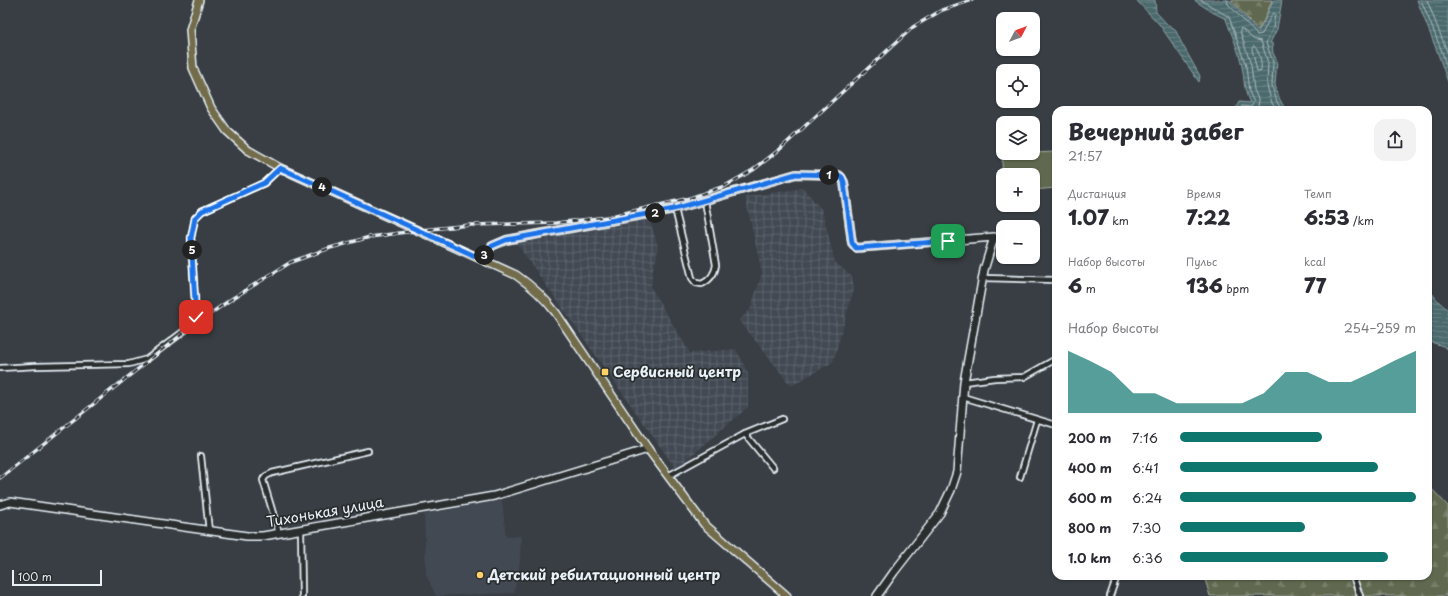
<!DOCTYPE html>
<html lang="ru">
<head>
<meta charset="utf-8">
<style>
  :root { --surface:#fff; --page:#f2f2f3; --text:#2b2b33; --muted:#7c7c81; --accent:#0f766e }
  body { margin:0; font-family:"Playpen Sans",sans-serif; background:var(--page); color:var(--text); height:100vh; display:flex; flex-direction:column; font-size:15px; white-space:nowrap }
  * { box-sizing:border-box; margin:0 }
  p { font-size:13px; color:var(--muted) }
  .icon { flex:none; width:22px; height:22px; fill:none; stroke:currentColor; stroke-width:2; stroke-linecap:round; stroke-linejoin:round }
  .map { position:relative; flex:1; overflow:hidden }
  .details { position:absolute; left:1052px; top:106px; width:380px; height:474px; display:flex; flex-direction:column; background:var(--surface); border-radius:12px; box-shadow:0 1px 3px #0004 }
  .details>* { flex:none }
  .needle { width:26px; rotate:49deg }
  .tools { position:absolute; left:996px; top:12px; display:grid; gap:8px }
  .tools a { display:grid; place-items:center; width:44px; height:44px; border-radius:8px; background:var(--surface); box-shadow:0 1px 3px #0004; font-size:20px }
  .scale { position:absolute; left:12px; bottom:10px; width:90px; box-sizing:border-box; padding-left:4px; border:2px solid #e8f1f8; border-top:0; font-size:11px; line-height:14px; white-space:nowrap; color:#e8f1f8; -webkit-text-stroke:3px #2a2d2e; paint-order:stroke }
  .pin { position:absolute; display:grid; place-items:center; width:34px; height:34px; color:#fff; margin:-17px; border-radius:8px; box-shadow:0 2px 6px #0006 }
  .km { position:absolute; width:20px; height:20px; margin:-10px; border-radius:50%; background:#222; color:#fff; font-size:11px; line-height:20px; text-align:center }
  .round { display:grid; place-items:center; flex:none; width:42px; height:42px; border-radius:12px; background:var(--page) }
  .head { display:flex; align-items:center; justify-content:space-between; height:68px; padding:0 16px }
  h1 { font-size:22px; font-weight:800; line-height:30px }
  .stats { display:grid; grid-template-columns:repeat(3,1fr); gap:6px; height:68px; padding:4px 16px }
  .stats div { display:grid; align-content:center }
  .stats b { font-size:20px; font-weight:800 }
  .stats small { font-size:11px; font-weight:400 }
  .stats p { font-size:11px }
  .chart { height:112px; padding:8px 16px }
  .chart p { display:flex; justify-content:space-between }
  .chart svg { width:100%; height:72px; margin-top:4px; fill:var(--accent); opacity:.7 }
  ul { padding:0 16px; list-style:none; font-size:13px }
  li { display:grid; grid-template-columns:64px 48px 1fr; align-items:center; height:30px }
  li i { height:10px; border-radius:5px; background:var(--accent) }
  .map>svg:first-child { display:block }
  .built { fill:#424952 }
  .industrial { fill:url(#industrial-grid) }
  .forest { fill:url(#forest-firs); stroke:#a4ada4 }
  .pitch { fill:#61694f; stroke:#a4ada4 }
  .water { fill:url(#water-rules); stroke:#8aa0a5 }
  .lines { fill:none; stroke-linecap:round; stroke-linejoin:round }
  .shore { stroke:#aabbc0; stroke-width:1 }
  .street-casing { stroke:#e8f1f8; stroke-width:8 }
  .secondary-casing { stroke:#e8f1f8; stroke-width:10 }
  .primary-casing { stroke:#e8f1f8; stroke-width:10 }
  .street { stroke:#2a2d2e; stroke-width:4.5 }
  .secondary { stroke:#2a2d2e; stroke-width:7 }
  .primary { stroke:#736c4b; stroke-width:7 }
  .rail-casing { stroke:#e8f1f8; stroke-width:3.5 }
  .rail { stroke:#2a2d2e; stroke-width:2; stroke-dasharray:6; stroke-linecap:butt }
  .route-casing { stroke:#fff; stroke-width:8 }
  .route { stroke:#1a73e8; stroke-width:5 }
  .poi-dot { fill:#ffd166; stroke:#2a2d2e; stroke-width:1.5 }
  .labels { text-anchor:middle; stroke-width:3.5; stroke-linejoin:round; paint-order:stroke }
  .poi-label { font-size:14px; font-weight:bold; fill:#e8f1f8; stroke:#2a2d2e; text-anchor:start }
  .street-label { font-size:14px; fill:#e8f1f8; stroke:#2a2d2e }
</style>
</head>
<body>
<div class="map">
<svg width="1448" height="596" viewBox="0 0 1448 596">
  <defs>
    <pattern id="industrial-grid" width="8" height="8" patternUnits="userSpaceOnUse"><rect width="8" height="8" fill="#424952"/><path d="M0 4h8M4 0v8" fill="none" stroke="#5d646c"/></pattern>
    <pattern id="forest-firs" width="22" height="20" patternUnits="userSpaceOnUse"><rect width="22" height="20" fill="#61694f"/><path d="M5 1l3.5 6h-7zM16 11l3.5 6h-7z" fill="#787f69"/></pattern>
    <pattern id="water-rules" width="6" height="5" patternUnits="userSpaceOnUse"><rect width="6" height="5" fill="#4c6a6d"/><path d="M0 2.5h6" fill="none" stroke="#668083"/></pattern>
  </defs>
  <rect width="100%" height="100%" fill="#383e43"/>
  <filter id="ink" filterUnits="userSpaceOnUse"><feTurbulence type="fractalNoise" baseFrequency=".025" numOctaves="2"/><feDisplacementMap in="SourceGraphic" scale="8" xChannelSelector="R" yChannelSelector="G"/><feConvolveMatrix kernelMatrix="1 2 1 2 8 2 1 2 1" color-interpolation-filters="sRGB"/></filter>
  <g filter="url(#ink)">
    <!-- built -->
    <polygon class="built" points="502,500 506,537 521,536 520,562 514,593 436,596 426,575 424,514"/>
    <!-- industrial -->
    <g class="industrial">
      <polygon points="803,188 822,210 835,262 852,277 854,288 833,362 791,386 739,320 750,310 762,273 745,197"/>
      <polygon points="649,218 658,246 657,257 652,272 651,288 690,353 736,349 748,373 748,407 676,469 517,244"/>
    </g>
    <!-- forest -->
    <g class="forest">
      <polygon points="1231,0 1272,0 1264,20 1258,30"/>
      <polygon points="1428,485 1448,506 1448,596 1210,596 1204,576 1428,576"/>
    </g>
    <!-- pitch -->
    <polygon class="pitch" points="1056,152 1056,188 1033,190 1033,175 1003,175 1003,183 1002,161 1008,154"/>
    <!-- water -->
    <g class="water">
      <polygon points="1136,0 1155,0 1156,12 1167,24 1175,29 1181,42 1200,76 1199,82 1159,24"/>
      <path d="M1194 0H1229L1258 32 1265 20 1273 0H1282L1277 29 1270 43H1272L1273 53 1277 61 1275 85 1280 100 1286 110H1235L1239 102 1250 103C1243 89 1245 81 1242 67 1239 50 1231 34 1226 19L1212 12Z"/>
      <polygon points="1417,0 1448,0 1448,82 1437,51"/>
      <polygon points="1428,288 1438,301 1448,310 1448,349 1443,346 1428,341"/>
    </g>
    <g class="lines">
      <!-- shore -->
      <g class="shore">
        <polyline points="1201,0 1229,17 1246,66 1249,92 1254,102 1251,107 1242,106 1239,110"/>
        <polyline points="1227,0 1228,4 1257,35 1262,34 1272,14 1274,13 1275,14 1273,28 1266,43 1273,62 1272,86 1277,102 1282,110"/>
        <polyline points="1421,0 1441,49 1448,71"/>
        <polyline points="1427,0 1448,54"/>
        <path d="M1254 46C1260 52 1262 63 1261 71L1260 72 1257 71 1252 49Z"/>
        <polyline points="1255,110 1258,106 1259,101 1254,90 1251,65 1240,31 1241,28 1253,39 1261,41 1268,63 1267,86 1272,103 1276,110"/>
      </g>
      <!-- street casing -->
      <g class="street-casing">
        <g id="street">
          <path d="M675 209 692 278 696 283 702 284C710 280 715 273 716 265L705 201"/>
          <polyline points="982,278 1056,280"/>
          <polyline points="0,368 36,366 129,364 147,359 192,325 196,317 191,238 195,218 202,211 264,183 280,168"/>
          <polyline points="964,382 995,378 1024,377 1056,359"/>
          <polyline points="963,397 1056,425"/>
          <polyline points="745,434 782,419"/>
          <polyline points="201,456 209,531"/>
          <polyline points="668,476 745,434 773,468"/>
          <polyline points="1020,477 1037,420"/>
          <polyline points="301,529 302,596"/>
          <polyline points="279,533 263,480 266,476 272,473 368,451"/>
          <polyline points="1353,576 1360,596"/>
          <polyline points="1110,596 1117,576"/>
        </g>
      </g>
      <!-- secondary casing -->
      <g class="secondary-casing">
        <g id="secondary">
          <polyline points="482,259 492,246 506,240 675,209 796,174 839,175 841,177 844,182 852,243 856,248 994,237 984,270 964,382 957,472 951,490 940,513 894,572 877,596"/>
          <polyline points="0,505 10,502 247,536 263,536 494,496 648,449"/>
        </g>
      </g>
      <!-- primary casing -->
      <g class="primary-casing">
        <path id="primary" d="M199 0 190 30 193 68 211 108 227 131 248 150 280 168 516 275C532 286 544 297 556 313L648 449 704 524 787 596"/>
      </g>
      <!-- street -->
      <use href="#street" class="street"/>
      <!-- secondary -->
      <use href="#secondary" class="secondary"/>
      <!-- primary -->
      <use href="#primary" class="primary"/>
      <!-- rail casing -->
      <g class="rail-casing">
        <polyline id="rail" points="0,478 191,327 233,298 291,262 330,248 370,237 421,230 470,225 556,223 607,217 690,198 725,186 753,170 779,150 913,27 942,10 972,0"/>
      </g>
      <!-- rail -->
      <use href="#rail" class="rail"/>
    </g>
  </g>
  <g class="lines" filter="url(#ink)">
    <!-- route casing -->
    <g class="route-casing">
      <polyline id="route" points="196,317 191,238 195,218 202,211 264,183 280,168 482,259 492,246 506,240 674,209 796,174 839,175 842,177 844,182 852,243 856,248 948,241"/>
    </g>
    <!-- route -->
    <use href="#route" class="route"/>
  </g>
  <!-- markers -->
  <g class="poi-dot">
    <rect x="601" y="368" width="8" height="8" rx="2"/>
    <circle cx="480" cy="575" r="4"/>
  </g>
  <g class="labels">
    <!-- poi labels -->
    <g class="poi-label">
      <text x="613" y="377">Сервисный центр</text>
      <text x="488" y="580">Детский ребилтационный центр</text>
    </g>
    <!-- street labels -->
    <g class="street-label">
      <text transform="translate(325 512) rotate(-10)" y="5">Тихонькая улица</text>
    </g>
  </g>
</svg>
<div class="tools">
<a><svg class="needle" viewBox="-14 -14 28 28"><path d="M0-13l5 13h-10z" fill="#e53935"/><path d="M0 13l5-13h-10z" fill="#7c7c81"/></svg></a>
<a><svg class="icon" aria-label="locate" viewBox="0 0 24 24"><circle cx="12" cy="12" r="6"/><path d="M12 2v4M12 18v4M2 12h4M18 12h4"/></svg></a>
<a><svg class="icon" aria-label="layers" viewBox="0 0 24 24"><path d="M12 4l9 5-9 5-9-5zM3 14l9 5 9-5"/></svg></a>
<a>+</a>
<a>−</a>
</div>
<div class="scale">100 m</div>
<div class="pin" style="left:948px;top:241px;background:#1e9e55"><svg class="icon" aria-label="arrive" viewBox="0 0 24 24"><path d="M6 21V4h12l-3 4 3 4H6"/></svg></div>
<div class="pin" style="left:196px;top:317px;background:#d93025"><svg class="icon" aria-label="check" viewBox="0 0 24 24"><path d="M5 12l5 5 9-10"/></svg></div>
<b class="km" style="left:829px;top:175px">1</b>
<b class="km" style="left:655px;top:213px">2</b>
<b class="km" style="left:484px;top:255px">3</b>
<b class="km" style="left:322px;top:187px">4</b>
<b class="km" style="left:192px;top:250px">5</b>
<section class="details">
<div class="head"><div><h1>Вечерний забег</h1><p>21:57</p></div><a class="round"><svg class="icon" aria-label="share" viewBox="0 0 24 24"><path d="M12 15V3M7 8l5-5 5 5M5 13v7h14v-7"/></svg></a></div>
<div class="stats">
<div><p>Дистанция</p><b>1.07<small> km</small></b></div>
<div><p>Время</p><b>7:22</b></div>
<div><p>Темп</p><b>6:53<small> /km</small></b></div>
</div>
<div class="stats">
<div><p>Набор высоты</p><b>6<small> m</small></b></div>
<div><p>Пульс</p><b>136<small> bpm</small></b></div>
<div><p>kcal</p><b>77</b></div>
</div>
<div class="chart"><p><span>Набор высоты</span>254–259 m</p>
<svg viewBox="0 0 160 44" preserveAspectRatio="none"><path d="M0 44V6L10 12L20 19L30 32L40 32L50 38L60 38L70 38L80 38L90 32L100 19L110 19L120 25L130 25L140 19L150 12L160 6V44z"/></svg>
</div>
<ul>
<li><b>200 m</b>7:16<i style="width:60%"></i></li>
<li><b>400 m</b>6:41<i style="width:84%"></i></li>
<li><b>600 m</b>6:24<i style="width:100%"></i></li>
<li><b>800 m</b>7:30<i style="width:53%"></i></li>
<li><b>1.0 km</b>6:36<i style="width:88%"></i></li>
</ul>
</section>
</div>
</body>
</html>
